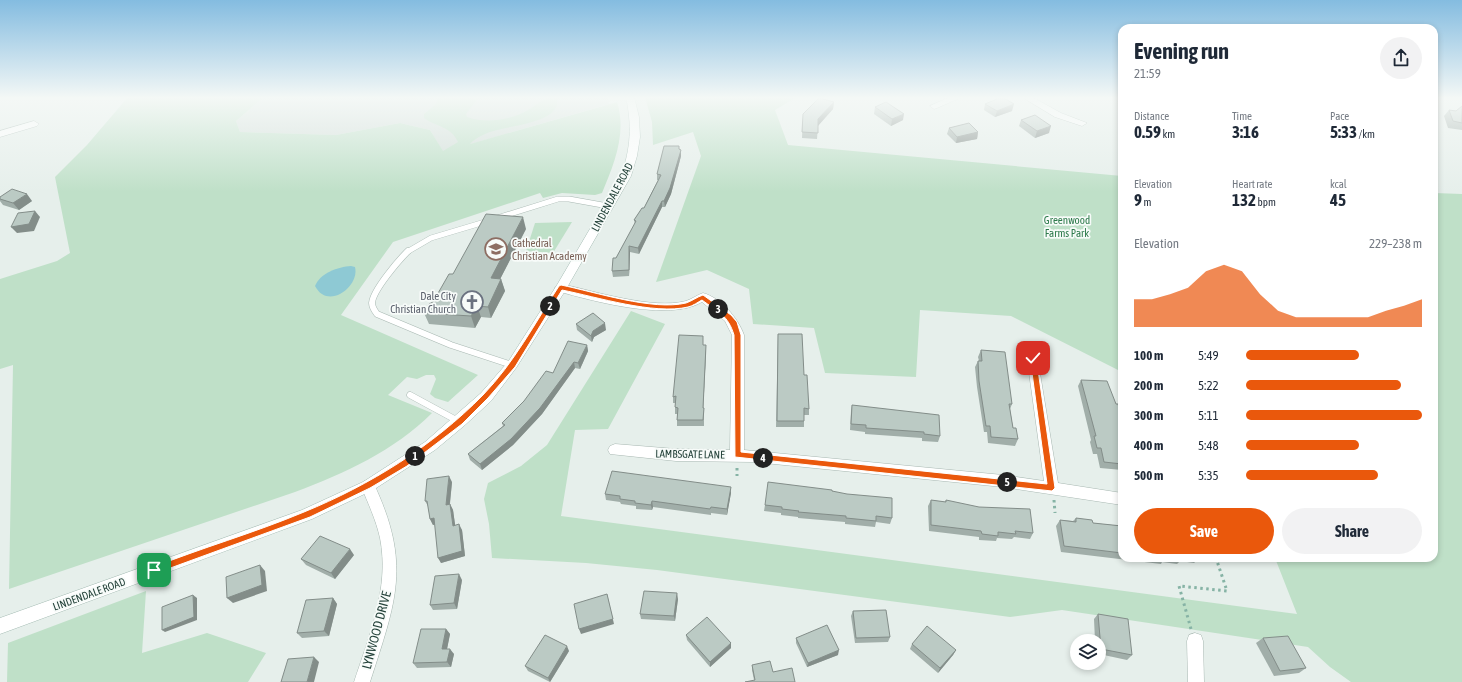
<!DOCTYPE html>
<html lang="en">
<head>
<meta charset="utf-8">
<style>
  :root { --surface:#fff; --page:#f2f2f3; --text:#1f2937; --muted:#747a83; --accent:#ea580c }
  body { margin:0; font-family:"Asap Condensed",sans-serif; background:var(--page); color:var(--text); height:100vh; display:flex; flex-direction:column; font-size:15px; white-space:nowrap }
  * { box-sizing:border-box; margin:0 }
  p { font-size:13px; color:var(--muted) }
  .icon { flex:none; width:22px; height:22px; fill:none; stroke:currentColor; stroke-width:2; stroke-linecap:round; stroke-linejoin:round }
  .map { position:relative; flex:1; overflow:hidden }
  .details { position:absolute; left:1118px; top:24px; width:320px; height:538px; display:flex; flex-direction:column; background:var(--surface); border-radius:12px; box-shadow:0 2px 6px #0003 }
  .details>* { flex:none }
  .fabs { position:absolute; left:1070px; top:634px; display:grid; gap:8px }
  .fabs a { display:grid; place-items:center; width:36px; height:36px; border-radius:50%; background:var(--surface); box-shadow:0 2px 6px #0003; font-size:20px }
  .pin { position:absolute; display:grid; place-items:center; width:34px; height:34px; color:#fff; margin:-17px; border-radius:8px; box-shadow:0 2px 6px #0006 }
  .km { position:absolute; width:20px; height:20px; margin:-10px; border-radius:50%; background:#222; color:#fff; font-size:11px; line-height:20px; text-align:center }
  .round { display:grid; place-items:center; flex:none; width:42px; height:42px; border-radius:21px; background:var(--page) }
  .headline { display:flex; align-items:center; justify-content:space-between; height:68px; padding:0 16px }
  h1 { font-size:22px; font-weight:700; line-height:30px }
  .stats { display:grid; grid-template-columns:repeat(3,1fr); gap:6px; height:68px; padding:4px 16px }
  .stats div { display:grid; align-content:center }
  .stats b { font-size:17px; font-weight:700 }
  .stats small { font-size:11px; font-weight:400 }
  .stats p { font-size:11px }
  .chart { height:112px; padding:8px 16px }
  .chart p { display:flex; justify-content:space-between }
  .chart svg { width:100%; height:72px; margin-top:4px; fill:var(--accent); opacity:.7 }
  .cta { display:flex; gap:8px; margin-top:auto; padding:8px 16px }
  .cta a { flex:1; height:46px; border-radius:24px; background:var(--accent); color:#fff; font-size:16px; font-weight:700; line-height:46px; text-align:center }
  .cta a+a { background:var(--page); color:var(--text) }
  ul { padding:0 16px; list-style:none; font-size:13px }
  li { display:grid; grid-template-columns:64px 48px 1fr; align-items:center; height:30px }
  li i { height:10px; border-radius:5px; background:var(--accent) }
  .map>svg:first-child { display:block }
  .built { fill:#d4dfda }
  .green { fill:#bfe0c8 }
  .water { fill:#8ec9d4 }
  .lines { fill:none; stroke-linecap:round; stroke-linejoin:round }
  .lane-far1-casing { stroke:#a8b8b2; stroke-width:6 }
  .lane-casing { stroke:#a8b8b2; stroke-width:7 }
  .street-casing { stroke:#a8b8b2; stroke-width:1 }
  .secondary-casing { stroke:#a4bbb3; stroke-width:1 }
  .path { stroke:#86b3a5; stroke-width:3; stroke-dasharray:2.5 3.5; stroke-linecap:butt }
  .lane-far1 { stroke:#fff; stroke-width:5 }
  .lane { stroke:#fff; stroke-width:6 }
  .street { fill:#fff; fill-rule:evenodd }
  .secondary { fill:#fff; fill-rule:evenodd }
  .wall { fill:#a1aea9 }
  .shaded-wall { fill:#838d89 }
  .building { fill:#bbcac4; stroke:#838d89 }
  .route { fill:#ea580c; stroke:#fff }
  .labels { text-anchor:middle; stroke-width:3.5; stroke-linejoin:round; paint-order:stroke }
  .street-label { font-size:11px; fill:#24423a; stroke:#f7fbf9 }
  .park-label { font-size:11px; fill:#2d7a4b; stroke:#f7fbf9 }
  .education-label { font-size:11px; fill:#785e54; stroke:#f7fbf9; text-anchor:start }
  .worship-label { font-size:11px; fill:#5b616d; stroke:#f7fbf9; text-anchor:end }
  .near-street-label { font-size:13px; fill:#24423a; stroke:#f7fbf9 }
</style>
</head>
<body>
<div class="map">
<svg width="1462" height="682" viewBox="0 0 1462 682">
  <rect width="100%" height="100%" fill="#e6efeb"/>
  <!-- built -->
  <polygon class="built" points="264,97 607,97 609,104 443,152 430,130 400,123 336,135 240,132 236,121"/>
  <!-- green -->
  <g class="green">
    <path d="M128 97H264L236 121 240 132 336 135 400 123 430 130 443 151 458 142C451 126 436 127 424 118V114L435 105 439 97H479L466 114 467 117C486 124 511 120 528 110 538 104 545 96 556 97 566 121 511 126 497 130 488 132 476 137 470 144L617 102C627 133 614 164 602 193L595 195 562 193 543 198 540 193 393 242 341 315 478 375 448 402 435 398 430 394 436 379 434 375H426L417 379 407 377 388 395 432 413C394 451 345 473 295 492L9 589 13 365 0 369V279L57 261 70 253 55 177 87 145Z"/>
    <polygon points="645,97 797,97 775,110 788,145 1122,176 1122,372 1011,316 920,310 916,377 825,373 814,328 753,324 749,289 707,270 656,282 701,156 693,132 653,145 652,122"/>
    <polygon points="1434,193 1462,194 1462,682 1351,682 1330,667 1308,647 1062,610 1010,617 657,570 586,563 492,558 489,524 484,499 488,483 521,466 547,445 631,311 665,324 608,429 575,430 561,516 1297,614 1275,558 1434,558"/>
    <polygon points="572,222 553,253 526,251 535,223"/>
    <polygon points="146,591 142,653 207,633 266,653 248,682 7,682 8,643"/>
  </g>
  <!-- water -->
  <path class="water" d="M351 266 355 267C360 286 328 311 315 286 320 273 338 267 351 266Z"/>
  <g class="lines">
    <!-- lane-far1 casing -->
    <g class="lane-far1-casing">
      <g id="lane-far1">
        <polyline points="497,218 558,199 569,199 608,206"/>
        <polyline points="407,252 431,238 488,221"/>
      </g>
    </g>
    <!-- lane casing -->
    <g class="lane-casing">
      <g id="lane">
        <path d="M408 251C399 260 373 290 372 303 372 307 374 310 377 314L451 345 512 365"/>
        <polyline points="410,395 458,421"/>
      </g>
    </g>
    <!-- street casing -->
    <g class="street-casing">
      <g id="street">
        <polygon points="950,97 962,97 937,108 934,109 930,106"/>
        <polygon points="1022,97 1032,97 1061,113 1087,123 1082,126 1055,117"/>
        <polygon points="34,121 39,124 37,126 0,137 0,131"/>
        <path d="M561 284C594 291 653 310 686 301 692 299 697 295 703 293 721 298 738 318 744 335V450L1003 475 1044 481 1027 358 1029 355H1037L1058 483 1122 493V505L1003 487 754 462 676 461 610 454 608 450 610 446 615 444 676 449 730 450 732 335 725 321 702 302C669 322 593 301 557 291L555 288Z"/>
        <path d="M368 480 373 482C412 564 396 601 370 682H354C369 636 390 588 380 538 376 520 368 503 361 486L363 482Z"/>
        <polygon points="1195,633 1201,635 1203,641 1204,682 1188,682 1187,641 1189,635"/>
      </g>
    </g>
    <!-- secondary casing -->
    <g class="secondary-casing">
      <path id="secondary" d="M626 97H634L639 117 640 137 637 156 631 176 565 291 516 368 491 401 465 425 435 450 373 490 312 519 0 634V618L302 510 363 482 425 442 481 393 508 362 557 285 621 176C631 148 632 125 626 97Z"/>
    </g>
    <!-- path -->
    <g class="path">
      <polyline points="737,468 737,476"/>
      <polyline points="1054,500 1055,513"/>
      <polyline points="1191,629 1179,586 1227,591 1216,558"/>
    </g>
    <!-- lane-far1 -->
    <use href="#lane-far1" class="lane-far1"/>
    <!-- lane -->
    <use href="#lane" class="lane"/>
    <!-- street -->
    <use href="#street" class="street"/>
    <!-- secondary -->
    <use href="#secondary" class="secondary"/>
  </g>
  <!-- wall -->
  <g class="wall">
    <polygon points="834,102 833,109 818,125 817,139 802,138 803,114"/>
    <polygon points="985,104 1012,111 995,117 984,110"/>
    <polygon points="1462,106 1462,130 1448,128 1444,116 1449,110 1456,111"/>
    <polygon points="875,107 903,120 891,126 874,114"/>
    <polygon points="1021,120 1049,133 1035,138 1019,126"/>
    <polygon points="949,128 978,132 977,139 956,143 947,134"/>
    <polygon points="679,149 681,150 681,156 671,194 665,207 662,207 639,254 630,252 629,276 613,277 612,271 616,258 635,224 634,220 644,208 658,180 657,180 657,174"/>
    <polygon points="0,197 32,201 19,210 3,205 0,201"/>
    <polygon points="526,229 500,279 501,279 505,291 491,318 481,317 475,328 429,324 424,313 433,302 453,274"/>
    <polygon points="576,324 606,330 594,337 592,342 577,330"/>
    <polygon points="778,334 804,375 809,409 809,415 804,415 804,427 776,427"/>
    <polygon points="703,342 703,345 706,352 703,408 704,408 704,426 677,426 677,414 675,414 675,403 673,403 673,397"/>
    <polygon points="587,345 588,351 580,369 575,368 542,414 513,445 482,470 470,460 468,454 503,426 502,423 553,373"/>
    <polygon points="981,350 1012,404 1010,409 1013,428 1018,439 1015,446 988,443 987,432 984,432 977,387 975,367 978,361 979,361 978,357"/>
    <polygon points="1081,380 1122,419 1122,470 1100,468 1097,454 1093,454 1090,442 1091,440 1078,386"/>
    <polygon points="852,405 940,436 938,442 922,441 922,438 865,434 865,432 850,430 851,411"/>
    <polygon points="452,482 450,504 453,510 455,525 462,530 465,556 441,563 435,524 433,525 430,519 428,506 425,501"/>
    <polygon points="832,491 892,518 890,524 876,522 875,527 845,524 845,522 798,518 798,517 781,515 781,513 764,511 765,505"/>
    <polygon points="731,493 727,515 711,513 711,515 653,507 652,510 636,509 636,506 621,504 620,502 606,500 605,494"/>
    <polygon points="931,500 945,502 946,500 1033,533 1030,539 1014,537 1012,539 997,538 996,541 979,540 979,537 929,531 928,506"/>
    <polygon points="1076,518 1093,523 1122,526 1122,558 1199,558 1194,563 1180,561 1177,564 1162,562 1161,564 1061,552 1056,526 1060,520 1073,521"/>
    <polygon points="354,555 335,579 306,565 301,559"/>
    <polygon points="462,580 457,609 433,610 430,605"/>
    <polygon points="333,598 337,604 329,636 302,638 297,633"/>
    <polygon points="678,599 675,621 641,619 640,614"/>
    <polygon points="853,611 890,637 888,642 855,643 851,616"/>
    <polygon points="1098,614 1132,655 1127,660 1099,654 1099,641 1095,641 1094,619"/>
    <polygon points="446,629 450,634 447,649 454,654 451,667 417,668 413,663"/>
    <polygon points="686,635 731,648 710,667 687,640"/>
    <polygon points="796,638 838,655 807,667 796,643"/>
    <polygon points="1263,638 1306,668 1299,673 1274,676 1256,643"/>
    <polygon points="912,644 956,650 953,655 938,673 910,649"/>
    <polygon points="569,651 550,682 528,671 525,666"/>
    <polygon points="752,665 773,672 754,680 752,670"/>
  </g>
  <!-- shaded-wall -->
  <g class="shaded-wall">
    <polygon points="834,102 833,109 818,126 818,119"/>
    <polygon points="1014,104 1012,111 995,117 997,111"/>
    <polygon points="904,114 903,120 891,126 892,119"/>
    <polygon points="1051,126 1049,133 1035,138 1037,131"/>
    <polygon points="978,132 977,139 956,143 957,137"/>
    <polygon points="681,150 681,156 671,194 665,207 664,201"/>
    <polygon points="27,194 32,201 19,210 13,203"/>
    <polygon points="662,201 662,207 639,254 638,248"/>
    <polygon points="35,211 40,217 34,231 17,233 11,227"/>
    <polygon points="523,217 526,229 495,289 491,278"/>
    <polygon points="629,246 630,252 629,276"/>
    <polygon points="501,279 505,291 491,318 488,307"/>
    <polygon points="477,306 481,317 475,328 471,316"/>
    <polygon points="605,323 606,330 594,337 592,342 591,336 593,331"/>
    <polygon points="587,345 588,351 580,369 578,363"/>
    <polygon points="706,345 706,352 703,414 703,408"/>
    <polygon points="574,362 575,368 542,414 513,445 482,470 480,464"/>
    <polygon points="449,476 452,482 449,511 446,505"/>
    <polygon points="731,487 731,493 727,515 727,509"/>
    <polygon points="652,501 653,507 652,510 651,505"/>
    <polygon points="450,504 453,510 456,531 453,526"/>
    <polygon points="434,518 437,524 433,525 430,519"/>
    <polygon points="459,524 462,530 465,556 441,563 438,558"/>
    <polygon points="350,549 354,555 335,579 331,573"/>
    <polygon points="260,565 265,571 267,591 233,603 227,598"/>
    <polygon points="459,574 462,580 457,609 454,603"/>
    <polygon points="677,593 678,599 675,621 674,616"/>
    <polygon points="607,594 614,624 581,634 579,629"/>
    <polygon points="193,595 197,598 197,620 165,632 162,630"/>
    <polygon points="333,598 337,604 329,636 324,631"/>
    <polygon points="446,629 450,634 446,654 442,649"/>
    <polygon points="731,643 731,648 710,667 710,662"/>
    <polygon points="567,646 569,651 550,682 548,678"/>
    <polygon points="450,649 454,654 451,667 447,662"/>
    <polygon points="839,650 838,655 807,667 808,663"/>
    <polygon points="956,650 953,655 938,673 940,668"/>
    <polygon points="314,657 319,662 314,682 307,682"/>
  </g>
  <!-- building -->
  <g class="building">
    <polygon points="1002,97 1014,104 997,111 985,104"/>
    <polygon points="819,98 834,102 818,119 818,133 802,132 803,114"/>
    <polygon points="886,102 904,114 892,119 875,107"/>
    <polygon points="1462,106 1462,123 1453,121 1449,110 1456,111"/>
    <polygon points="1035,115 1051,126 1037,131 1021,120"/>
    <polygon points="969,123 978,132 957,137 949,128"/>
    <polygon points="664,146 679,146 679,149 681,150 670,188 664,201 662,201 638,248 629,246 629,270 612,271 613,258 616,258 636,221 634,220 642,208 644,208 661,175 657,174"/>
    <polygon points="12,189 27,194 13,203 0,199 0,197"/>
    <polygon points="35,211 29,224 11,227 18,213"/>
    <polygon points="486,214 523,217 491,278 501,279 488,307 477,306 471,316 424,313 429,304 433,302 449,274 453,274"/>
    <polygon points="593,313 605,323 593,331 591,336 576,324"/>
    <polygon points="778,334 802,334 804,375 807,375 809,409 804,408 804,421 777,421"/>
    <polygon points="679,335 703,336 703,345 706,345 703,408 704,408 703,420 677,420 678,408 675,407 676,396 673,397"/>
    <polygon points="568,341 587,345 578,363 574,362 540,408 511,439 480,464 468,454 505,425 502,423 524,401 546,371 553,373"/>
    <polygon points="981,350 1005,352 1012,404 1009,404 1013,428 1016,428 1018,439 991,437 990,426 986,426 979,381 978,361 982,361"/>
    <polygon points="1081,380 1107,381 1116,404 1118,404 1122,419 1122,464 1104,462 1101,448 1097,448 1094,436 1096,436"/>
    <polygon points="852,405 939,415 940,436 924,434 924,432 866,428 866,425 851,424"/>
    <polygon points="612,471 731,487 727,509 711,507 710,509 652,501 651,505 635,503 635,501 620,499 620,496 605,494"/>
    <polygon points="449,476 446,505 450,504 453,526 459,524 462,551 438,558 434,518 430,519 427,501 425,501 427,479"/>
    <polygon points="768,482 832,490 832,491 847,494 892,498 892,518 876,516 876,521 846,518 846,516 798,512 799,511 782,509 782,507 765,505"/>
    <polygon points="931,500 946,502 946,500 979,507 1030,509 1033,533 1015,531 1016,534 998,532 998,536 982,534 981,531 931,525"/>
    <polygon points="1076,518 1092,520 1093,523 1122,526 1122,553 1064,546 1060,520 1076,522"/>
    <polygon points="320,536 350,549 331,573 301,559"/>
    <polygon points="260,565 262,585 227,598 226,577"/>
    <polygon points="459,574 454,603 430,605 435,576"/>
    <polygon points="644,591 677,593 674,616 640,614"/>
    <polygon points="607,594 613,619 579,629 574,604"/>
    <polygon points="193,595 194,617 162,630 162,607"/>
    <polygon points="333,598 324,631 297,633 306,600"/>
    <polygon points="886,610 890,637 856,638 853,611"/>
    <polygon points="1098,614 1128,619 1132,655 1101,649"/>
    <polygon points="707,617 731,643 710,662 686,635"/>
    <polygon points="827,625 839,650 808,663 796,638"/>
    <polygon points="927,626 956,650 940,668 912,644"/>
    <polygon points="421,629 446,629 442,649 450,649 447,662 413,663"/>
    <polygon points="545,635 567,646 548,678 525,666"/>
    <polygon points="1288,636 1306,668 1280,671 1263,638"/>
    <polygon points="314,657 307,682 281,682 288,659"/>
    <polygon points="770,661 773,672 792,668 795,682 745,682 755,680 752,665"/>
  </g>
  <!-- sky -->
  <linearGradient id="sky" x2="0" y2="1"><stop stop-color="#84bce0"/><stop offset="0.51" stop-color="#f4f8f6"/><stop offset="1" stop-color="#f4f8f6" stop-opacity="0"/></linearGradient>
  <rect width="1462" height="192" fill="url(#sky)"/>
  <!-- route -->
  <path class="route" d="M561 285C595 292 653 311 686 303 692 301 697 297 703 295L731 315 737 322 741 335V452L1047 484 1030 358 1031 356H1036L1055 488 1052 491 735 457 734 335C728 315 718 312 702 300 698 302 693 306 688 307 654 315 597 297 562 290L515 367 488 398 462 424 407 466 370 488 310 517 154 574 151 573V568C201 548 254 533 304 512 370 485 433 446 483 395 514 363 535 323 559 286Z"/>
  <!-- icons -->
  <defs>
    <g id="school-ring" transform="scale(1.15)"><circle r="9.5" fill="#f7fbf9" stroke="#8d6e63" stroke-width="1.5"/><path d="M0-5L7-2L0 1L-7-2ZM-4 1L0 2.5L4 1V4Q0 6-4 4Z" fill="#8d6e63"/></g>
    <g id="church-ring" transform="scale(1.15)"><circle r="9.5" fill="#f7fbf9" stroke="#6b7280" stroke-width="1.5"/><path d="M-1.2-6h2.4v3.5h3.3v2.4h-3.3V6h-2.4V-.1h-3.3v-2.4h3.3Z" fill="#6b7280"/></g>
  </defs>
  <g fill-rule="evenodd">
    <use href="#school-ring" x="496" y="249"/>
    <use href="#church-ring" x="472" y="302"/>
  </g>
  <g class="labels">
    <!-- street labels -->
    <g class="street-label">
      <text transform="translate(612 197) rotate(-62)" y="4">LINDENDALE ROAD</text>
      <text transform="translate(690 454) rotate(1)" y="4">LAMBSGATE LANE</text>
      <text transform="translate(89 594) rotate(-20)" y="4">LINDENDALE ROAD</text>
    </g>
    <!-- park labels -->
    <g class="park-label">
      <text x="1067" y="224">Greenwood<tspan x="1067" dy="13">Farms Park</tspan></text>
    </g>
    <!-- education labels -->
    <g class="education-label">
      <text x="512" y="247">Cathedral<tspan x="512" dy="13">Christian Academy</tspan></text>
    </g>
    <!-- worship labels -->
    <g class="worship-label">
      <text x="456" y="300">Dale City<tspan x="456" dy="13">Christian Church</tspan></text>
    </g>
    <!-- near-street labels -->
    <g class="near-street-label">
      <text transform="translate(376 630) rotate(-75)" y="5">LYNWOOD DRIVE</text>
    </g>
  </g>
</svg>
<div class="fabs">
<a><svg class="icon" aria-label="layers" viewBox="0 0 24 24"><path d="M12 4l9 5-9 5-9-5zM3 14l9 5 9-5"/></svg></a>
</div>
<div class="pin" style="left:154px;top:570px;background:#1e9e55"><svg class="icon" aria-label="arrive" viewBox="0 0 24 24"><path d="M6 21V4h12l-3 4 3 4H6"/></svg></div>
<div class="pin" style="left:1033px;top:358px;background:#d93025"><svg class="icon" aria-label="check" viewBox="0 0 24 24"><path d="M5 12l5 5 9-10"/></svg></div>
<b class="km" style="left:415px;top:456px">1</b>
<b class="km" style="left:550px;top:306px">2</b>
<b class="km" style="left:718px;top:309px">3</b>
<b class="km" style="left:763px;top:458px">4</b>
<b class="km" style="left:1007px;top:482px">5</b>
<section class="details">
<div class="headline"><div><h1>Evening run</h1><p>21:59</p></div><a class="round"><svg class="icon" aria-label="share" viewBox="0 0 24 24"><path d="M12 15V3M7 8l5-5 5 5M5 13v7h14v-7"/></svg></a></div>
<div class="stats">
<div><p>Distance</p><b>0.59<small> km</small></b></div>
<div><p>Time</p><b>3:16</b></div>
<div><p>Pace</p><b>5:33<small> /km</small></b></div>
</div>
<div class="stats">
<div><p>Elevation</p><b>9<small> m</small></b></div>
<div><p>Heart rate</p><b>132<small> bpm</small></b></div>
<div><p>kcal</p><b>45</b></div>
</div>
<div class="chart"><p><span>Elevation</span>229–238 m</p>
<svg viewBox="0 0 160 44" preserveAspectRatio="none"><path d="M0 44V27L10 27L20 24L30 20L40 10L50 6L60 10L70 24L80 34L90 38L100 38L110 38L120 38L130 38L140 34L150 31L160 27V44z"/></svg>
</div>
<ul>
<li><b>100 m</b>5:49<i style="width:64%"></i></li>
<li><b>200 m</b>5:22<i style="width:88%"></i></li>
<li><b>300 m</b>5:11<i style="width:100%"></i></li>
<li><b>400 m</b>5:48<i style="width:64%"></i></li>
<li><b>500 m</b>5:35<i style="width:75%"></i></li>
</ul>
<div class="cta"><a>Save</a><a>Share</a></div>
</section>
</div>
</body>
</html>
